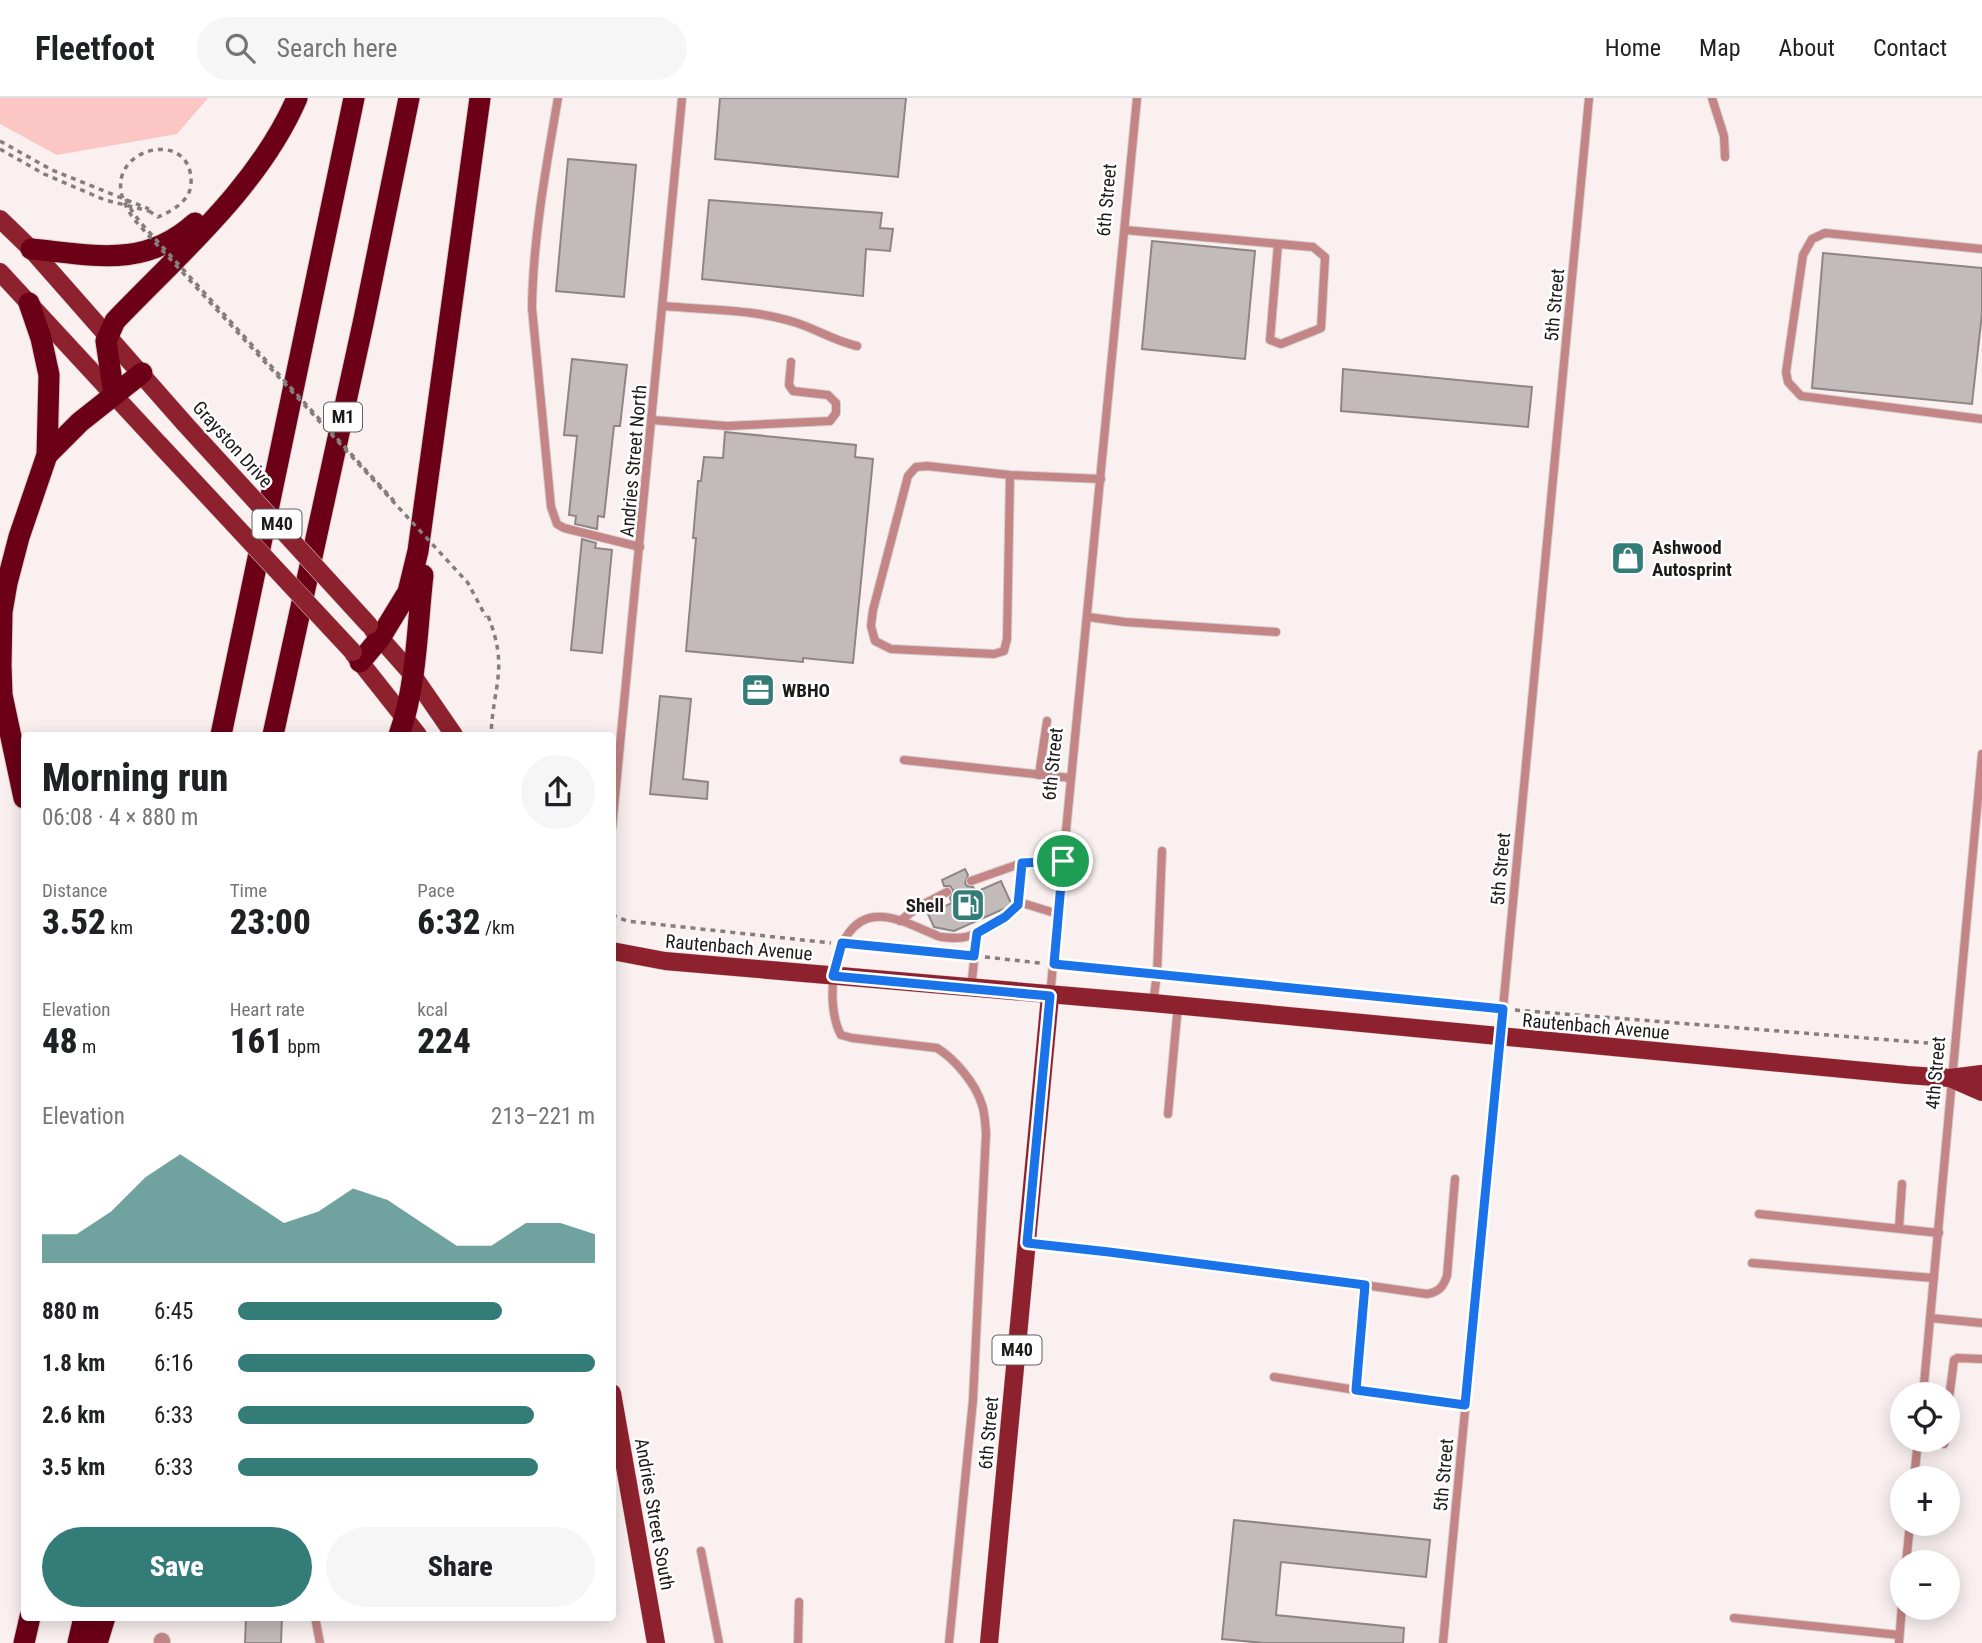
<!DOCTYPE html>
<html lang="en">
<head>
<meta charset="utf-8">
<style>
  :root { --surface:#fff; --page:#f6f6f6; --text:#202124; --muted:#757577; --line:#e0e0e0; --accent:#347c77 }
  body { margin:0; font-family:"Roboto Condensed",sans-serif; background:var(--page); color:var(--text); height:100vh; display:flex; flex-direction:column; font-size:26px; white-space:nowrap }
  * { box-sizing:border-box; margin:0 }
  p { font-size:23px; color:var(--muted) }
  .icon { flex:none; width:38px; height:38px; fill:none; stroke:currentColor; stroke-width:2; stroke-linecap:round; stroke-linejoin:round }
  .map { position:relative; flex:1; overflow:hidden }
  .drawer { position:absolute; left:21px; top:634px; width:595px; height:889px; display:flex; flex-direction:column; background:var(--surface); border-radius:7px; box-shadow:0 4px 18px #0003 }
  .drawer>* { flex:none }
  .fabs { position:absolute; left:1890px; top:1284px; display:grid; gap:14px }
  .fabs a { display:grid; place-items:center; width:70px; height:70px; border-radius:50%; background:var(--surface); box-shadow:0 4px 18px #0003; font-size:35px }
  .pin { position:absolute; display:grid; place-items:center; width:60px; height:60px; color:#fff; margin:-30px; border:4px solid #fff; border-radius:50%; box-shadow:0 2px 7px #0007 }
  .round { display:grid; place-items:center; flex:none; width:74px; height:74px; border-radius:37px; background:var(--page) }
  .headline { display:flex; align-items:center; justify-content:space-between; height:119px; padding:0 21px }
  h1 { font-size:38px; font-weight:800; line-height:52px }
  .figures { display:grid; grid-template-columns:repeat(3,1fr); gap:10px; height:119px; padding:7px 21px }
  .figures div { display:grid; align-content:center }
  .figures b { font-size:35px; font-weight:800 }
  .figures small { font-size:19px; font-weight:400 }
  .figures p { font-size:19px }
  .chart { height:196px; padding:14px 21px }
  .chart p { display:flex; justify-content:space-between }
  .chart svg { width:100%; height:126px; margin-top:7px; fill:var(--accent); opacity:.7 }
  .cta { display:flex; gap:14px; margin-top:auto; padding:14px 21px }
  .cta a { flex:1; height:80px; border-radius:42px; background:var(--accent); color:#fff; font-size:28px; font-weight:800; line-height:80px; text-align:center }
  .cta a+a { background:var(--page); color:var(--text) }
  ul { padding:0 21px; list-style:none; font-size:23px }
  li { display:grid; grid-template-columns:112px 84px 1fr; align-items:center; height:52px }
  li i { height:18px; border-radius:9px; background:var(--accent) }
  header { display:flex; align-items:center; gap:42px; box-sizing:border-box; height:98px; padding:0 35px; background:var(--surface); border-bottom:2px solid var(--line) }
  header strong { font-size:33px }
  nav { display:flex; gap:38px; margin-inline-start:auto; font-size:24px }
  .search { width:490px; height:63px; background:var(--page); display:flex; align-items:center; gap:18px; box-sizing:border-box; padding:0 24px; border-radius:38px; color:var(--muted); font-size:26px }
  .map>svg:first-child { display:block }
  .green { fill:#fcc6c5 }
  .building { fill:#c3baba; stroke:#8e8686; stroke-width:2 }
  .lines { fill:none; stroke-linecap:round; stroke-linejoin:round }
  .lane-casing { stroke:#d6cecd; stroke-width:10 }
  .street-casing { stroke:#d6cecd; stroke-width:18 }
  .primary-casing { stroke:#d6cecd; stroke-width:19 }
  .highway-casing { stroke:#d6cecd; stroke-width:23 }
  .path { stroke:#847e7d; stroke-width:3.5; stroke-dasharray:5 5; stroke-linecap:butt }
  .lane { stroke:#c38585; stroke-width:8 }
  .street { stroke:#c38585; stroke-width:16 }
  .primary { stroke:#8d212d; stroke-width:18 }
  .highway { stroke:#6b0017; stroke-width:21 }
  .primary-bridge-casing { stroke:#d6cecd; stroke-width:19; stroke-linecap:butt }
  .path-bridge { stroke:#847e7d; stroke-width:3.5; stroke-dasharray:5 5; stroke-linecap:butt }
  .primary-bridge { stroke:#8d212d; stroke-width:18 }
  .route-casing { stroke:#fff; stroke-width:14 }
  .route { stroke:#1a73e8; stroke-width:9 }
  .labels { text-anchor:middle; stroke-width:5; stroke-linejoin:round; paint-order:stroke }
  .shield { fill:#fff; stroke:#625f5f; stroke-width:2 }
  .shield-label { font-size:18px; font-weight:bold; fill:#1e1a1a }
  .street-label { font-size:19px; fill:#1e1a1a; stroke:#fff }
  .poi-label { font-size:19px; font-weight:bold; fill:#1e1a1a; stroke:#fff; text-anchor:start }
</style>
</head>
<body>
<header>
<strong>Fleetfoot</strong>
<div class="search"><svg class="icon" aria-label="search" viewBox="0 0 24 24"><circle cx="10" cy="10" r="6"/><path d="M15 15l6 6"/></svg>Search here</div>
<nav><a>Home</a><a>Map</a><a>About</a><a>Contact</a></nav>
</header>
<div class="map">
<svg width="1982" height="1545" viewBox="0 0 1982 1545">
  <rect width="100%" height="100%" fill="#f9f0ef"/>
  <!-- green -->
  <polygon class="green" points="0,0 208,0 177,36 57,57 0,26"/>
  <!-- building -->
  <g class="building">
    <polygon points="720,0 906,0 898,79 715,61"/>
    <polygon points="568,61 636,67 624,199 556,193"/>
    <polygon points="709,102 882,115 880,130 893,131 890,153 866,151 863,198 702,181"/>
    <polygon points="1152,143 1255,153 1245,261 1142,251"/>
    <polygon points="1823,155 1982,170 1982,215 1972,306 1812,290"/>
    <polygon points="572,261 627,267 620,328 614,328 604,419 598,418 597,431 575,426 576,418 569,417 577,338 564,337"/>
    <polygon points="1343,271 1532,289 1528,329 1341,313"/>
    <polygon points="725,334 856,347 855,359 873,361 853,565 803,560 803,564 686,553 696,440 693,440 698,383 701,383 704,359 723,360"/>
    <polygon points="582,441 596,445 595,450 612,452 602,555 571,552"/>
    <polygon points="660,598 691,601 683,681 708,684 707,701 650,696"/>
    <polygon points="965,771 968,777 965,785 967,788 973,789 976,794 1001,783 1011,805 1006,810 954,833 934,829 928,816 952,805 950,800 953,792 950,788 944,788 942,782"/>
    <polygon points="1234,1422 1430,1442 1426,1479 1281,1464 1276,1517 1404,1530 1403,1545 1264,1545 1222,1541"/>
    <polygon points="246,1519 282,1519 281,1545 245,1545"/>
  </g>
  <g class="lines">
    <!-- lane casing -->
    <g class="lane-casing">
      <g id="lane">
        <path d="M558 0C546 69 533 140 532 210L551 409 557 426 564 430 640 449"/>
        <polyline points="1712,0 1724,38 1725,59"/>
        <polyline points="1125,132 1313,149 1325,159 1321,230 1281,246 1270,242 1278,146"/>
        <polyline points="1982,151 1825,135 1812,141 1803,157 1786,274 1788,284 1801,298 1982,321"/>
        <path d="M663 208C707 212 755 211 797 225 818 232 835 243 857 248"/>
        <polyline points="652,322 727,328 830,323 836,315 836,305 828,297 793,293 789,287 791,264"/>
        <polyline points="1010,377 927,368 916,369 908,378 873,512 871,528 875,543 891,551 994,556 1004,553 1007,541 1010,377 1101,381"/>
        <polyline points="1088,519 1125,524 1276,534"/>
        <polyline points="904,662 1071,680"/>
        <polyline points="1039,677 1047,623"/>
        <polyline points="612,730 682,0"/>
        <polyline points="971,783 1022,765 1063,763"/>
        <polyline points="1019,804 1058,816"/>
        <polyline points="900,823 918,809 947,794"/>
        <path d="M938 838C920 831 896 817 875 819 831 823 824 907 841 937L852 940 937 950C955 961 976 986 982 1007 985 1015 985 1025 986 1035L973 1302 949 1545"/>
        <path d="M941 839C951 840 960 841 969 838 982 834 1015 817 1019 804 1022 792 1021 777 1022 765"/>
        <polyline points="971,891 977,835"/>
        <polyline points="1050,898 1137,0"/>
        <polyline points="1153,905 1157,876 1162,753"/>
        <polyline points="1168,1016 1178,907"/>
        <polyline points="1759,1116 1939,1135"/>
        <polyline points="1899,1130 1902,1086"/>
        <path d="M1027 1145 1267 1173 1427 1196C1439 1194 1443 1189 1447 1178L1455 1081"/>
        <polyline points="1752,1165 1934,1180"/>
        <polyline points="1365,1187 1356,1292 1465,1307"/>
        <polyline points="1930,1220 1982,1225"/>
        <polyline points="1274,1279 1356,1292"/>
        <polyline points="1923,1297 1982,656"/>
        <polyline points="1948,1308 1954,1262 1957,1260 1982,1261"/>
        <polyline points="1944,1346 1945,1342"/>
        <polyline points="1914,1381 1918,1342"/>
        <polyline points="701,1453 719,1545"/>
        <polyline points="1906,1465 1910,1426"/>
        <polyline points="315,1519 320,1545"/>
        <polyline points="1734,1520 1899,1537"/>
        <polyline points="798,1545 799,1504"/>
        <polyline points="1443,1545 1589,0"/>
        <polyline points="1899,1545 1902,1507"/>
      </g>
    </g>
    <!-- street casing -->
    <g class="street-casing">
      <polyline id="street" points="162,1545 162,1543"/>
    </g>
    <!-- primary casing -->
    <g class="primary-casing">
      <g id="primary">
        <polyline points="0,121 31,151 185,326"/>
        <polyline points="0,174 160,347"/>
        <polyline points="373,532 412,576 454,637"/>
        <polyline points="353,555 418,637"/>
        <polyline points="612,853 665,863 1153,905 1907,977 1950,980 1982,976"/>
        <polyline points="1950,980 1982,994"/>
        <polyline points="612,1295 656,1545"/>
        <polyline points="989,1545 1050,898"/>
      </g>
    </g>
    <!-- highway casing -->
    <g class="highway-casing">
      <g id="highway">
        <path d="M31 151C93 157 144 171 195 125"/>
        <path d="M114 297 106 243 115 223C180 155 259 88 297 0"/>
        <polyline points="47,357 80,324 142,275"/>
        <polyline points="360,564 380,540 408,494 418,453 480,0"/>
        <polyline points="221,637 354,0"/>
        <polyline points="273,637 364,221 409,0"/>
        <path d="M399 637C417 587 417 529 423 477"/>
        <polyline points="24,700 2,597 1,567 2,514 7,485 19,439 47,357 49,277 41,240 29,205"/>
        <polyline points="24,1545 30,1519"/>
        <polyline points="78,1545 84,1519"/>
        <polyline points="97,1545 105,1519"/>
      </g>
    </g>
    <!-- path -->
    <g class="path">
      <polyline points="0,43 52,72 149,111"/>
      <polyline points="0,51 44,76 105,102 149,113"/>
      <path d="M488 518C509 570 493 587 491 637"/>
      <polyline points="612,817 627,823 831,845"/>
      <polyline points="856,847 964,857"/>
      <polyline points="985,859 1040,865"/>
      <polyline points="1065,868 1145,875"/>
      <polyline points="1166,877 1493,910"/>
      <polyline points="1515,912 1928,945"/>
    </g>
    <!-- lane -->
    <use href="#lane" class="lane"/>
    <!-- street -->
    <use href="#street" class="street"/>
    <!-- primary -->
    <use href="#primary" class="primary"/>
    <!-- highway -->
    <use href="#highway" class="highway"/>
    <!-- primary-bridge casing -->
    <g class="primary-bridge-casing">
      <g id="primary-bridge">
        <polyline points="185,326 369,527"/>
        <polyline points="160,347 353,554"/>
      </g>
    </g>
    <!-- path-bridge -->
    <g class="path-bridge">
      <polyline points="126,101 128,107 140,124 394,403"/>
      <path d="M149 113 158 119C172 113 190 103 191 86 194 26 97 51 126 108 129 115 134 121 138 126L468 485 486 519"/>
    </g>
    <!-- primary-bridge -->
    <use href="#primary-bridge" class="primary-bridge"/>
  </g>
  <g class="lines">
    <!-- route casing -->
    <g class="route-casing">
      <polygon id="route" points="1063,763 1054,866 1503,911 1465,1307 1356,1292 1365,1187 1109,1154 1027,1145 1050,898 833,878 842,845 974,858 977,835 1005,819 1018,807 1022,765"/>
    </g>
    <!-- route -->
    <use href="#route" class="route"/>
  </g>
  <!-- icons -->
  <defs>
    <g id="shop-square" transform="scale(1.75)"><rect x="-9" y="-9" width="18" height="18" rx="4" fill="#347c77" stroke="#fff"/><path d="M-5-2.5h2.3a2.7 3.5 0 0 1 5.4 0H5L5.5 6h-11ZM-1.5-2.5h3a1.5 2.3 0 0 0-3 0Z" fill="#fff"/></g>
    <g id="office-square" transform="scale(1.75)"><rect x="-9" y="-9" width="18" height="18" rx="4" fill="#347c77" stroke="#fff"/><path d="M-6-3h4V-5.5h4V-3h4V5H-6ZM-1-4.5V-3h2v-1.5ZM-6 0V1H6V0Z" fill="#fff"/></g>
    <g id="fuel-square" transform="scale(1.75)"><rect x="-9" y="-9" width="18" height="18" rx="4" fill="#347c77" stroke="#fff"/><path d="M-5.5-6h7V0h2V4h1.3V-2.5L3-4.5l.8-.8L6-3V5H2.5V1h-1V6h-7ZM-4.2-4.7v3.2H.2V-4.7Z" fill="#fff"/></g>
  </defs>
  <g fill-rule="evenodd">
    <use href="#shop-square" x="1628" y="460"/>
    <use href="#office-square" x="758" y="592"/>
    <use href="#fuel-square" x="968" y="807"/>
  </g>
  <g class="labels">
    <!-- shield labels -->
    <g class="shield">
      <rect x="324" y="304.5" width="38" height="29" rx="5"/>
      <rect x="252.5" y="411.5" width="49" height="29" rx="5"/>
      <rect x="992.5" y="1237.5" width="49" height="29" rx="5"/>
    </g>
    <g class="shield-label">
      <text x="343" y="325">M1</text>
      <text x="277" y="432">M40</text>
      <text x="1017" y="1258">M40</text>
    </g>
    <!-- street labels -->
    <g class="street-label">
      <text transform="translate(1106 102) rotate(-85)" y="7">6th Street</text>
      <text transform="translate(1554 207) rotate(-85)" y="7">5th Street</text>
      <text transform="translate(233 346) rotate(48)" y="7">Grayston Drive</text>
      <text transform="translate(633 363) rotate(-85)" y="7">Andries Street North</text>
      <text transform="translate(1052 666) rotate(-84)" y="7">6th Street</text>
      <text transform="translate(1500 771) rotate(-85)" y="7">5th Street</text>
      <text transform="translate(739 849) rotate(5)" y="7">Rautenbach Avenue</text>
      <text transform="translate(1596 928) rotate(5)" y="7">Rautenbach Avenue</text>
      <text transform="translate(1935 975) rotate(-85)" y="7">4th Street</text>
      <text transform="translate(988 1335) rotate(-85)" y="7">6th Street</text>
      <text transform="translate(1443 1377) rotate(-85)" y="7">5th Street</text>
      <text transform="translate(655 1416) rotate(80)" y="7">Andries Street South</text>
    </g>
    <!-- poi labels -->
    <g class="poi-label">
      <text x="1652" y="456">Ashwood<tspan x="1652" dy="22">Autosprint</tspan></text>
      <text x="782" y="599">WBHO</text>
      <text x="944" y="814" text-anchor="end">Shell</text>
    </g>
  </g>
</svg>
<div class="fabs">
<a><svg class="icon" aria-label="locate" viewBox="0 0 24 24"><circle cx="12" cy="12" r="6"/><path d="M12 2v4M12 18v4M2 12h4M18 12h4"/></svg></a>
<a>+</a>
<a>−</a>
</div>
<div class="pin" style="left:1063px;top:763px;background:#1e9e55"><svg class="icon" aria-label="arrive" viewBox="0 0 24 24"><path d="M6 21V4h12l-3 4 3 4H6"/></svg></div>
<section class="drawer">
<div class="headline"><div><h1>Morning run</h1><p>06:08 · 4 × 880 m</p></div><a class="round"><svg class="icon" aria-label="share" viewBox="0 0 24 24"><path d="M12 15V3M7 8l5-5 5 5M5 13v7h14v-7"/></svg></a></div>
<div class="figures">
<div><p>Distance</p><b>3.52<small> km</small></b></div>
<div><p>Time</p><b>23:00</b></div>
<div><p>Pace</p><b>6:32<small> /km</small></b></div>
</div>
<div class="figures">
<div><p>Elevation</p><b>48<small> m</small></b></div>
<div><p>Heart rate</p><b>161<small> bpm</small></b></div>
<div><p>kcal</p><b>224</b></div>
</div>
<div class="chart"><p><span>Elevation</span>213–221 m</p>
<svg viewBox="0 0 160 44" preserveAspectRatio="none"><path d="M0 44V34L10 34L20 26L30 14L40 6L50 14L60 22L70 30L80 26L90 18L100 22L110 30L120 38L130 38L140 30L150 30L160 34V44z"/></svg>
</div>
<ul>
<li><b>880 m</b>6:45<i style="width:74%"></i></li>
<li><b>1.8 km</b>6:16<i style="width:100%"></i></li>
<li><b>2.6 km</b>6:33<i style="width:83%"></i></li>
<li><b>3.5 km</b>6:33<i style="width:84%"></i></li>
</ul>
<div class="cta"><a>Save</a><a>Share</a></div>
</section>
</div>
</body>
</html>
